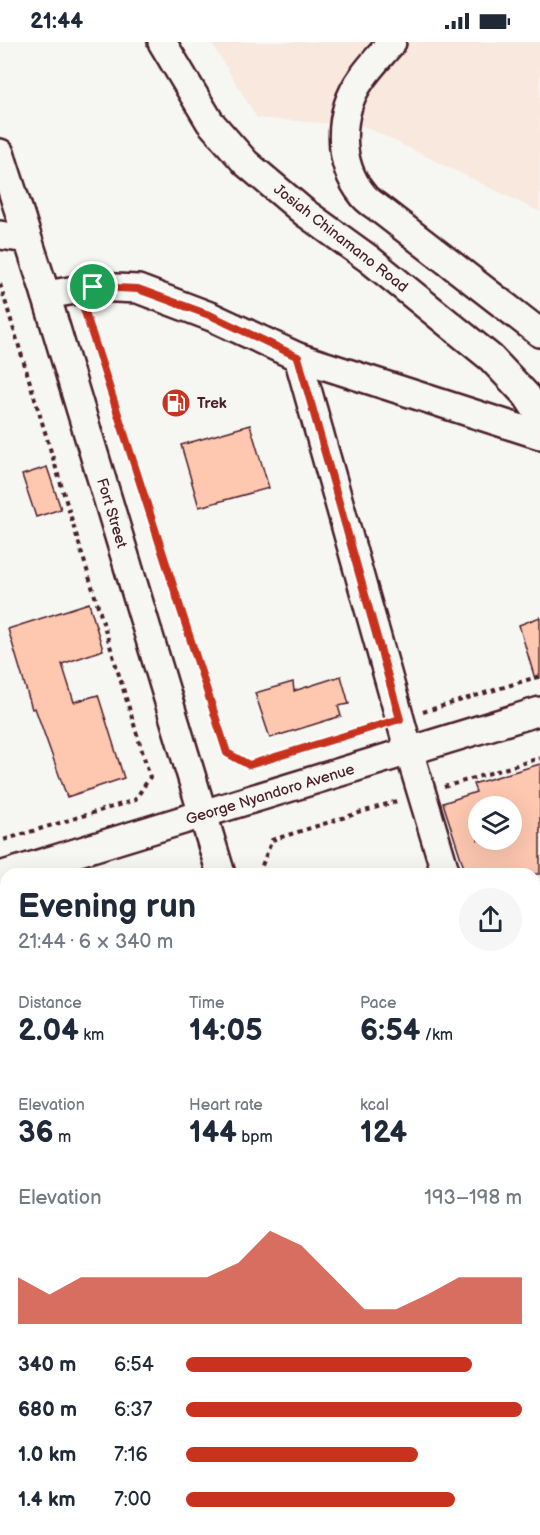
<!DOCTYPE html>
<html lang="en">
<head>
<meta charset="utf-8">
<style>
  :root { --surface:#fff; --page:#f6f6f7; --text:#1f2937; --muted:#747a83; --accent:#c8321e }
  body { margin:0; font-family:"Balsamiq Sans",sans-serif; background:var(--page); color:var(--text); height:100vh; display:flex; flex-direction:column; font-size:22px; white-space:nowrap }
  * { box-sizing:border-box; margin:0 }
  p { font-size:20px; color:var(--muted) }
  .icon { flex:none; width:33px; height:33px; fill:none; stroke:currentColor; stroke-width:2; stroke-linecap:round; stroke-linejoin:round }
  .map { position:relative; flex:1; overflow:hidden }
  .details { position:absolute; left:0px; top:826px; width:540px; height:668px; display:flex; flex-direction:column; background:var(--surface); border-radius:18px 18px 0 0; box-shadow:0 6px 24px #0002 }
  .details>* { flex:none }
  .controls { position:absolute; left:468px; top:754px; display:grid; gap:12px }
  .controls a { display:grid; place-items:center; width:54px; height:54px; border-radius:50%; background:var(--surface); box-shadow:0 6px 24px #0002; font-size:30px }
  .pin { position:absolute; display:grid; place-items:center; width:51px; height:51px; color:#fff; margin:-26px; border:3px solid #fff; border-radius:50%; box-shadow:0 2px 6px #0007 }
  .round { display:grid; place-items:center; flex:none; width:63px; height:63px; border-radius:32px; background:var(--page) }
  .summary { display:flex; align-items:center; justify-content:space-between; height:102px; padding:0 18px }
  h1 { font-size:33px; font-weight:800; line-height:45px }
  .figures { display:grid; grid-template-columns:repeat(3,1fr); gap:9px; height:102px; padding:6px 18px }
  .figures div { display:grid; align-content:center }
  .figures b { font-size:30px; font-weight:800 }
  .figures small { font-size:16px; font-weight:400 }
  .figures p { font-size:16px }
  .chart { height:168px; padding:12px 18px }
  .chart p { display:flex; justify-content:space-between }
  .chart svg { width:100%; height:108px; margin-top:6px; fill:var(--accent); opacity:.7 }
  ul { padding:0 18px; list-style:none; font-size:20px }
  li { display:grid; grid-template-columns:96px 72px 1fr; align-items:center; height:45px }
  li i { height:15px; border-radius:8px; background:var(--accent) }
  .status { display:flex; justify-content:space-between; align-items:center; height:42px; padding:0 30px; background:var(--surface); direction:ltr }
  .status svg { height:16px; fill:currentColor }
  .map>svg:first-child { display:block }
  .built { fill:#f8e8de }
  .building { fill:#fdc7b0; stroke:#4a1f2b; stroke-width:1.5; fill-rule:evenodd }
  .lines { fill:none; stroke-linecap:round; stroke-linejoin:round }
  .minor-casing { stroke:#4a1f2b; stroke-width:32 }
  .major-casing { stroke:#4a1f2b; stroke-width:38 }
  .path { stroke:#4a1f2b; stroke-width:4; stroke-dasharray:4.5 4.5; stroke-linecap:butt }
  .minor { stroke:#f6f6f2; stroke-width:27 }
  .major { stroke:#f6f6f2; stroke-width:33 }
  .route-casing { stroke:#fff; stroke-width:12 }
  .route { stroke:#c8321e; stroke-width:8 }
  .labels { text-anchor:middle; stroke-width:5; stroke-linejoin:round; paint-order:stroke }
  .street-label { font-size:15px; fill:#4a1f2b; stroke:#f6f6f2 }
  .poi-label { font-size:15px; font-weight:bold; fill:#4a1f2b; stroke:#f6f6f2; text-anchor:start }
</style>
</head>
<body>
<div class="status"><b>21:44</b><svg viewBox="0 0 49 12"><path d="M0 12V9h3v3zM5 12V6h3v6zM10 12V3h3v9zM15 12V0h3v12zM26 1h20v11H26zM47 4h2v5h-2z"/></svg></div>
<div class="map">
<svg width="540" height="1493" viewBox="0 0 540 1493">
  <rect width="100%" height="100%" fill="#f6f6f2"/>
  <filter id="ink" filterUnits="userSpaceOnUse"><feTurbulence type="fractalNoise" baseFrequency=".0167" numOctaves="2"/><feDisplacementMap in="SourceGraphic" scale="12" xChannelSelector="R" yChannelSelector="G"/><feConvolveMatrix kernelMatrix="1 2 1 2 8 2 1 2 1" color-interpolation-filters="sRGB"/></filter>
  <g filter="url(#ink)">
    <!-- built -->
    <polygon class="built" points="211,0 540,0 540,170 364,84 257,76"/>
    <!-- building -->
    <g class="building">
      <polygon points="250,383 269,446 199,465 181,403"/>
      <polygon points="47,425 61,467 36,475 22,433"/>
      <polygon points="89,561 103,608 62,622 74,660 98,653 124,736 67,755 35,666 32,667 8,587"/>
      <polygon points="540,575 540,636 535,637 519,583"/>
      <polygon points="341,634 349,662 338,664 341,674 270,696 255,651 293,640 294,649"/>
      <path d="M540 722V832H466L443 761 476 750 473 742ZM478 765H512V798H478Z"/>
    </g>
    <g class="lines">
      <!-- minor casing -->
      <g class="minor-casing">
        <g id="minor">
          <polyline points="162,0 210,80 246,121 304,170 369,217 491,316 527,354 540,374"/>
          <path d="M392 0C382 12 371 23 362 36 338 69 336 120 363 153 367 159 375 163 381 168L540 291"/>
          <polyline points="0,111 46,253 221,832"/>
          <polyline points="0,193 27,197"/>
          <polyline points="46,253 93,245 138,247 212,275 298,315 540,393"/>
          <polyline points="298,315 409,709 446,832"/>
          <polyline points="0,834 540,669"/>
          <polyline points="0,922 6,942"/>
          <polyline points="534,1127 540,1147"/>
          <polyline points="174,1488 176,1493"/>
          <polyline points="419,1488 421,1493"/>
        </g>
      </g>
      <!-- major casing -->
      <g class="major-casing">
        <g id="major">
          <polyline points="534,1287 540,1286"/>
          <polyline points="0,1445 6,1444"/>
        </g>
      </g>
      <!-- path -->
      <g class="path">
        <polyline points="0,242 150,735 135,758 0,799"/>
        <polyline points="86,272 227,711 249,723 376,684"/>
        <polyline points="423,670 540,634"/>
        <polyline points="444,745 540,716"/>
        <polyline points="263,832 261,826 272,798 397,759"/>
        <polyline points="0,882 6,880"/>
        <polyline points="534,1239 540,1237"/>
        <polyline points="0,1402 6,1401"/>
        <polyline points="0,1484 6,1482"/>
        <polyline points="380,1488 382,1493"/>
        <polyline points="464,1488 465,1493"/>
      </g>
      <!-- minor -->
      <use href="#minor" class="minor"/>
      <!-- major -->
      <use href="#major" class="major"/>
    </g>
  </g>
  <g class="lines" filter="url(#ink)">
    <!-- route casing -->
    <g class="route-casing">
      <polygon id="route" points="93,245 138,247 212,274 298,315 400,677 249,723 227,711 78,248"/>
    </g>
    <!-- route -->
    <use href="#route" class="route"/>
  </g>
  <!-- icons -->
  <defs>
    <g id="fuel-disc" transform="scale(1.5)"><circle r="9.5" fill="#c8321e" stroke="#f6f6f2"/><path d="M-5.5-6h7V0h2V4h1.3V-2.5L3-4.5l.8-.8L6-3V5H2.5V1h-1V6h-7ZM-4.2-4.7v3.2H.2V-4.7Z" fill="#fff"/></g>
  </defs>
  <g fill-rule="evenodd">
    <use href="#fuel-disc" x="176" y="361"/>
  </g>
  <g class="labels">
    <!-- street labels -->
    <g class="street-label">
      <text transform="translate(341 196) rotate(38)" y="5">Josiah Chinamano Road</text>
      <text transform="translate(112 471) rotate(73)" y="5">Fort Street</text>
      <text transform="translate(270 752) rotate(-17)" y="5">George Nyandoro Avenue</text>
    </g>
    <!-- poi labels -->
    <g class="poi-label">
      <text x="197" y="366">Trek</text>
    </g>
  </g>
</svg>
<div class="controls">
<a><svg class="icon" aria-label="layers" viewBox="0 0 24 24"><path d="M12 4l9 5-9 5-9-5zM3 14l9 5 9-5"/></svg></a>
</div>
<div class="pin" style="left:93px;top:245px;background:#1e9e55"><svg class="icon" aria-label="arrive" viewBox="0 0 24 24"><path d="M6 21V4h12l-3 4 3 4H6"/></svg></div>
<section class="details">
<div class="summary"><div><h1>Evening run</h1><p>21:44 · 6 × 340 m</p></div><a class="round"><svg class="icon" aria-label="share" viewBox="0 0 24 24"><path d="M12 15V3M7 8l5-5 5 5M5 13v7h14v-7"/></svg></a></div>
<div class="figures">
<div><p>Distance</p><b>2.04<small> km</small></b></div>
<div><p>Time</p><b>14:05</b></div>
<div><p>Pace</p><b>6:54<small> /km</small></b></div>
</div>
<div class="figures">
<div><p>Elevation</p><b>36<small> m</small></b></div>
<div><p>Heart rate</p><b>144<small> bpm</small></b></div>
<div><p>kcal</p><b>124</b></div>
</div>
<div class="chart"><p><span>Elevation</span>193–198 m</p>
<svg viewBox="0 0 160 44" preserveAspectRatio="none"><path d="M0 44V25L10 32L20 25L30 25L40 25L50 25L60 25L70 19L80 6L90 12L100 25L110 38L120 38L130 32L140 25L150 25L160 25V44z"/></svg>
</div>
<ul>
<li><b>340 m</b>6:54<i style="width:85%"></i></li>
<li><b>680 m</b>6:37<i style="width:100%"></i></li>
<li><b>1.0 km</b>7:16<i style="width:69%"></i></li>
<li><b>1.4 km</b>7:00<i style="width:80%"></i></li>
</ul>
</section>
</div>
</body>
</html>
